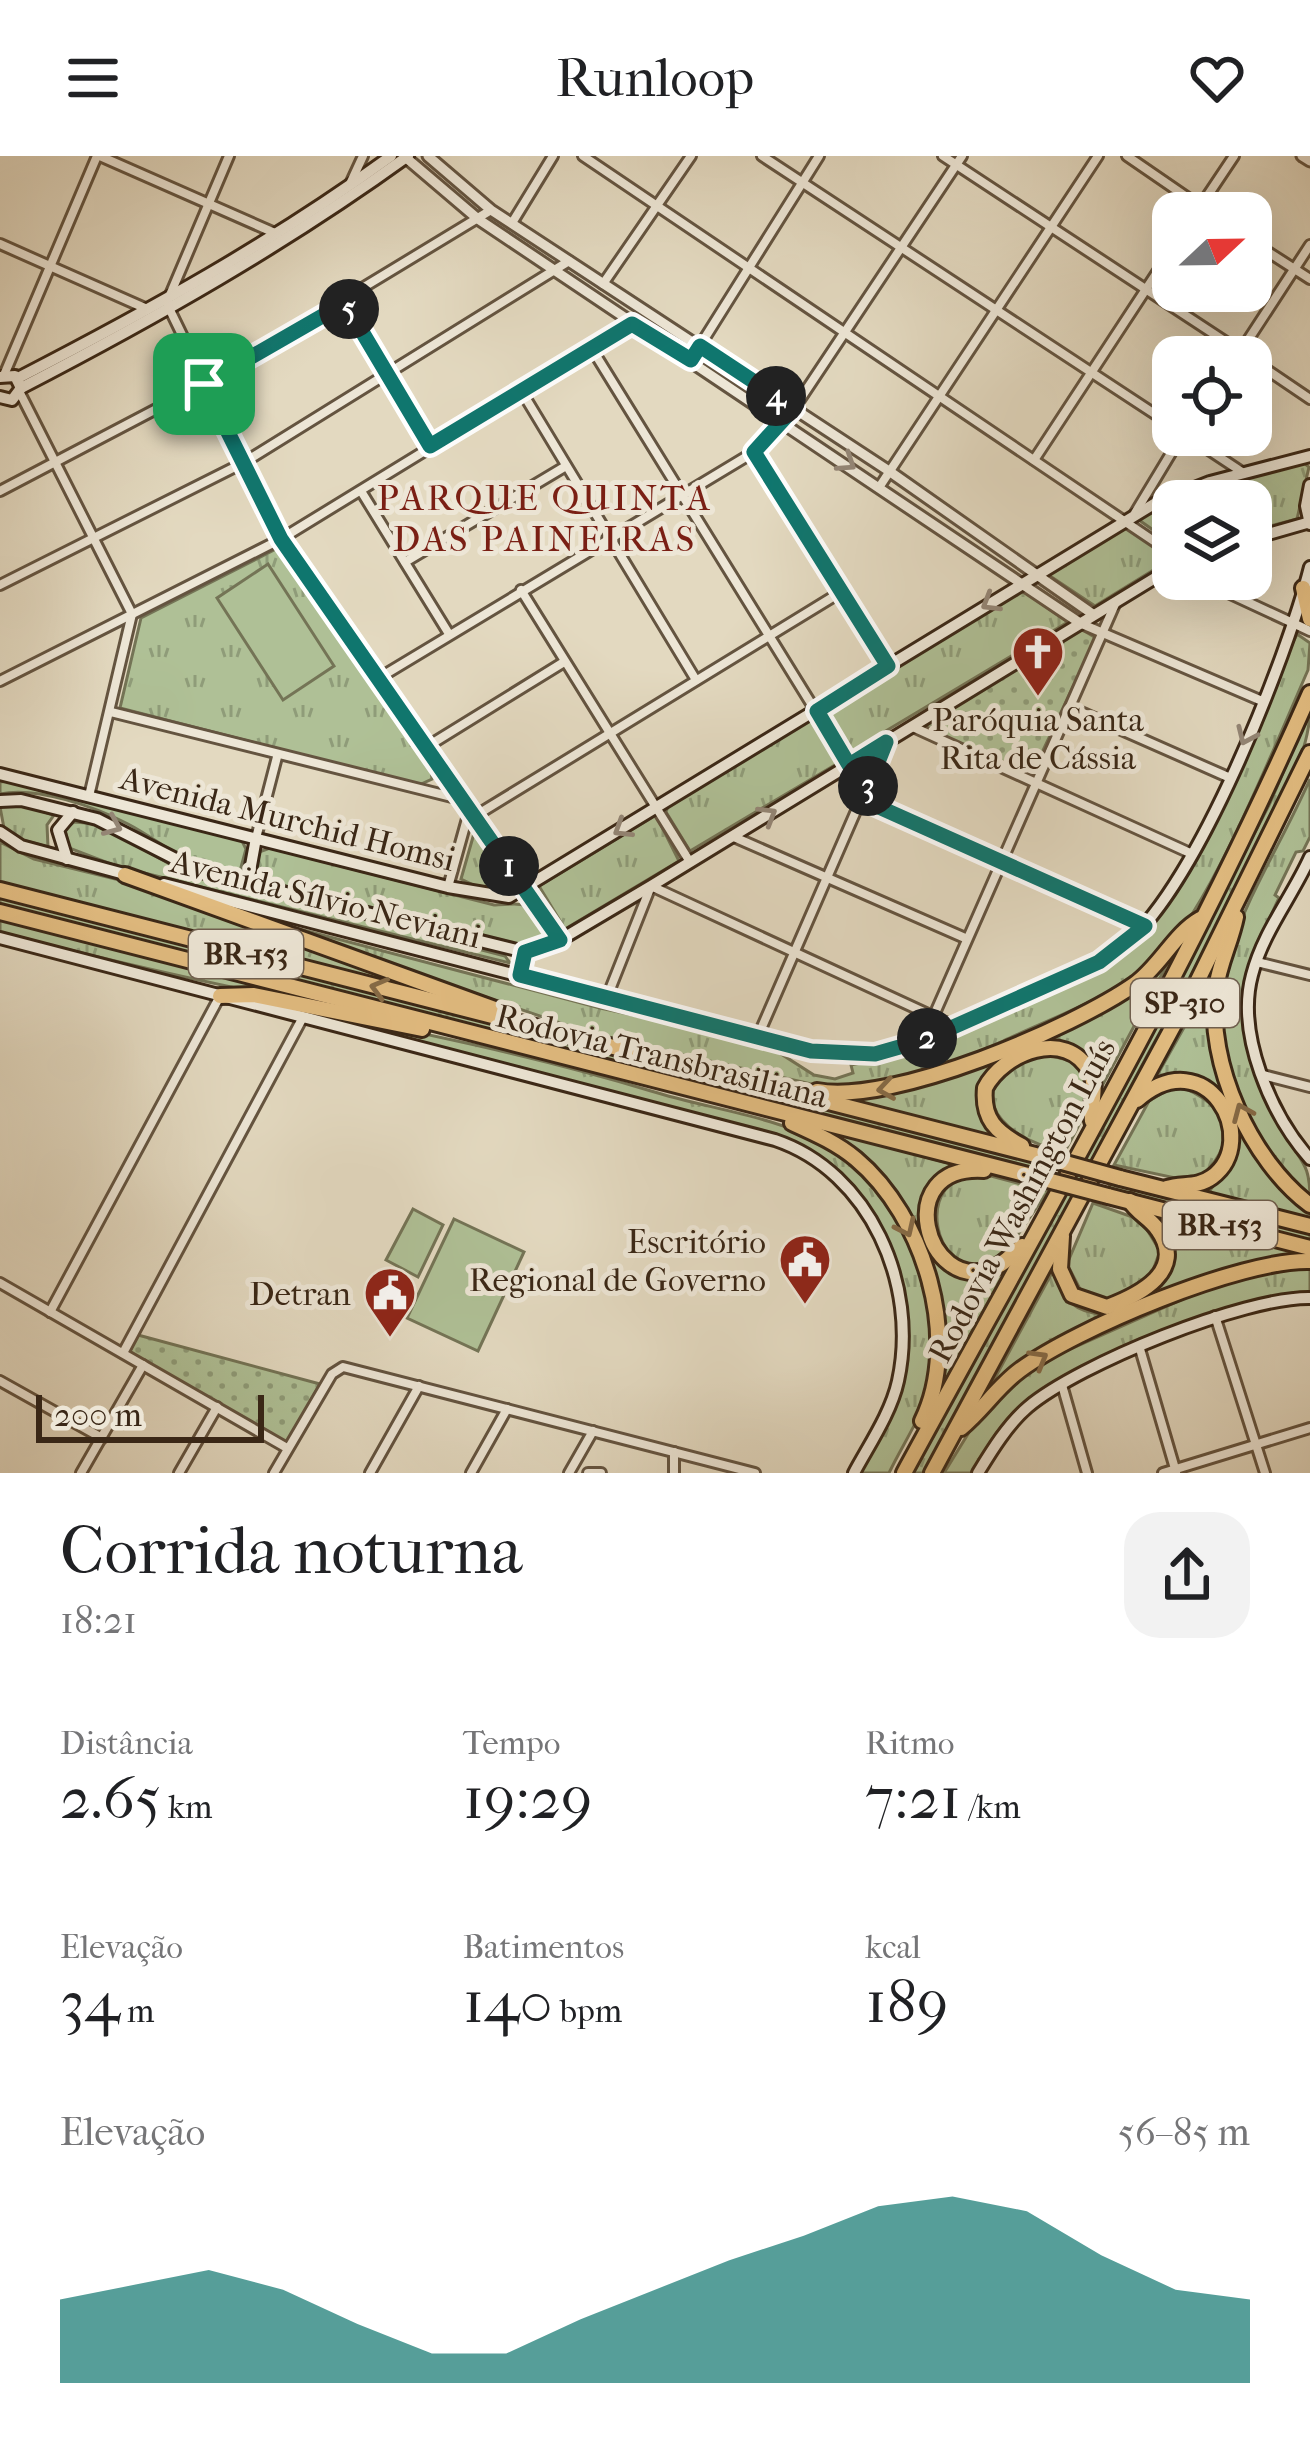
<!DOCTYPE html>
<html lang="pt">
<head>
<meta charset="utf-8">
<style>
  :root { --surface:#fff; --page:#f2f2f2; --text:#202124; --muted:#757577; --accent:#0f766e }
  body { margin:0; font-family:"IM FELL French Canon",serif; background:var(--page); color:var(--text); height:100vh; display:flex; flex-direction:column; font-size:45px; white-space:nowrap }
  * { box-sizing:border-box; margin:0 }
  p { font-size:39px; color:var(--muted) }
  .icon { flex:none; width:66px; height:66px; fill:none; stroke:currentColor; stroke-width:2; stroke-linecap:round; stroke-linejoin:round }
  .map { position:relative; height:1317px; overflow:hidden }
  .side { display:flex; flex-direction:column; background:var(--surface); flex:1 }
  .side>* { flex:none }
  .needle { width:78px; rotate:68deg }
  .tools { position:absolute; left:1152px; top:36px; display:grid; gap:24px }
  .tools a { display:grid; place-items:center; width:120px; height:120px; border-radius:24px; background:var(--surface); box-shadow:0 12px 48px #0002; font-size:60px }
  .scale { position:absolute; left:36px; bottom:30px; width:228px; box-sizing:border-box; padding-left:12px; border:6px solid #3a2716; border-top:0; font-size:33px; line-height:42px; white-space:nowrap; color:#3a2716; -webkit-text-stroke:9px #ede6d6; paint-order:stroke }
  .pin { position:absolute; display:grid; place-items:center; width:102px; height:102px; color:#fff; margin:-51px; border-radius:24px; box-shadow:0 6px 18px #0006 }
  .km { position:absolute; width:60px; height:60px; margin:-30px; border-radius:50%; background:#222; color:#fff; font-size:33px; line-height:60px; text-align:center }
  .round { display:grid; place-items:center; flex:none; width:126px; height:126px; border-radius:36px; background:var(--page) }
  .summary { display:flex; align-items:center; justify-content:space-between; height:204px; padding:0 60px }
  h1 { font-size:66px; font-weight:600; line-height:90px }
  .figures { display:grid; grid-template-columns:repeat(3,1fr); gap:18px; height:204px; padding:12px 60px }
  .figures div { display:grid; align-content:center }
  .figures b { font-size:60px; font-weight:600 }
  .figures small { font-size:33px; font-weight:400 }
  .figures p { font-size:33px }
  .chart { height:336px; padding:24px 60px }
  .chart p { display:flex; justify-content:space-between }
  .chart svg { width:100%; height:216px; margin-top:12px; fill:var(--accent); opacity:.7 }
  header { display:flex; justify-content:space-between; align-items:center; height:156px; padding:0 60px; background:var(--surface); font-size:54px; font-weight:600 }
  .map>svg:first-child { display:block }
  .grass { fill:url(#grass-tufts); stroke:#747456; stroke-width:3 }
  .park { fill:url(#park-dots); stroke:#747456; stroke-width:3 }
  .garden { fill:#afc096; stroke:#747456; stroke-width:3 }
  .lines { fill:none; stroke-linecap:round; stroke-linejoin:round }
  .minor-casing { stroke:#645440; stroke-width:14 }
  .tertiary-casing { stroke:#645440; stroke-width:15 }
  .secondary-casing { stroke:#3a2716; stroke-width:16 }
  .motorway-casing { stroke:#3a2716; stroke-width:20 }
  .minor { stroke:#ede6d6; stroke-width:8 }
  .tertiary { stroke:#ede6d6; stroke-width:9 }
  .secondary { stroke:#ede6d6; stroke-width:10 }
  .motorway { stroke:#e2bc80; stroke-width:14 }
  .motorway-bridge-casing { stroke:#3a2716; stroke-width:20; stroke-linecap:butt }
  .motorway-bridge { stroke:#e2bc80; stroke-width:14 }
  .oneway { stroke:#948676 }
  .oneway2 { stroke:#866a46 }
  .route-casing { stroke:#fff; stroke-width:24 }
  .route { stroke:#0f766e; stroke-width:15 }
  .labels { text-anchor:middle; stroke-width:10; stroke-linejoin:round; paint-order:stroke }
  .shield { fill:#ede6d6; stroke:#706050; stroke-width:3 }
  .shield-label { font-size:30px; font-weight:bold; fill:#3a2716 }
  .poi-label { font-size:33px; fill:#3a2716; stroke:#ede6d6; text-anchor:end }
  .street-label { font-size:33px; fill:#3a2716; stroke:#ede6d6 }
  .neighbourhood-label { font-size:36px; letter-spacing:3px; fill:#7a1f14; stroke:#ede6d6 }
</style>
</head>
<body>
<header><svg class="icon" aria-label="menu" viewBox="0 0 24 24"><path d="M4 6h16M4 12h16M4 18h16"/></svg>Runloop<svg class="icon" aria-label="heart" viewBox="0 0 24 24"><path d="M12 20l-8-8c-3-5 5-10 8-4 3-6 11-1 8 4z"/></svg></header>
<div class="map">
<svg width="1310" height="1317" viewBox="0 0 1310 1317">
  <defs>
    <pattern id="grass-tufts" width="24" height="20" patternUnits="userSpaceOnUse" patternTransform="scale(3)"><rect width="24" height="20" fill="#afc096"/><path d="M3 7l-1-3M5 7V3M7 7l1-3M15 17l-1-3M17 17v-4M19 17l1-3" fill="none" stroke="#8f9c79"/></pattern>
    <pattern id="park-dots" width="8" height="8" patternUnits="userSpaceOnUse" patternTransform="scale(3)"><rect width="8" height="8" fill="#afc096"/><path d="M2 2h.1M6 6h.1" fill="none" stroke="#8f9c79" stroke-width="1.8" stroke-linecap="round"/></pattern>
  </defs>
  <rect width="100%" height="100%" fill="#e3d9c0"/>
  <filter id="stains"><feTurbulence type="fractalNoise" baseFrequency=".00167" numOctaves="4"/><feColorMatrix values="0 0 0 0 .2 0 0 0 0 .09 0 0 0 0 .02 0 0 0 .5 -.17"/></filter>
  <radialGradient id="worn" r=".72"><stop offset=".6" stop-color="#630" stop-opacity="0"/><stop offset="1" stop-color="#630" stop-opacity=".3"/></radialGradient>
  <!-- grass -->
  <g class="grass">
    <path d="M1303 306 1309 311 1297 363 1251 375V345H1173V388L1139 364 1140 359C1194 335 1246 320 1303 306Z"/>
    <polygon points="1126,368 1173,402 1095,450 1047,418"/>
    <polygon points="278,392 430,604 432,623 419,629 120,552 141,462"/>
    <polygon points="1022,434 1068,466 849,597 825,555"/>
    <path d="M1297 478 1310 487 1308 514C1278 582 1211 751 1162 797 1117 840 1058 859 1003 885 942 912 888 933 820 930L595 879 250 760 600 852 740 882 770 891 814 919 835 923 853 917 851 909 907 897 919 902 931 897 930 888 1102 810 1147 773 1179 724Z"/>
    <path d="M1310 554C1310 632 1189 821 1148 898 1074 1038 1001 1178 925 1317H913L1208 768 1270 647Z"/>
    <polygon points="815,561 840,606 690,695 666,656 668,650"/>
    <path d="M1310 623V681L1303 695 1296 696 1275 739 1279 742C1233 839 1232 882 1285 978 1302 1008 1310 1007 1310 1044 1250 984 1197 888 1227 801 1247 740 1284 682 1310 623Z"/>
    <path d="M8 625 242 685 246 693 240 715C198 721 163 686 128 668 96 651 36 630 0 638V626Z"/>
    <polygon points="19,648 54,659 47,669 48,691 19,683 4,672 0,651"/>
    <polygon points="656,659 679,705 565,773 539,730"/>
    <polygon points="74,666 98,668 186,717 505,800 510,807 116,710 69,692 65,673"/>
    <polygon points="475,674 512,725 506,735 484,734 461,723"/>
    <polygon points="0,686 34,703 148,731 439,840 0,726"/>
    <path d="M270 692 494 749C528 747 535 745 547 781L513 789 262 724 254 716 259 696Z"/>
    <polygon points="0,741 1044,1007 1040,1016 26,756 0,749"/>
    <path d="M0 763 348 853V855C231 832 115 807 0 776Z"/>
    <path d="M1169 805 1102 930 1093 910 1061 888 987 921 983 959 995 982 846 943C949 930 1088 870 1169 805Z"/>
    <path d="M1212 822 1236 951 1310 1054V1063L1208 1037C1243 992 1250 939 1186 918L1155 923Z"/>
    <path d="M260 844C392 871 523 896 651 935 708 953 772 959 825 988 898 1029 947 1145 930 1226 924 1259 903 1287 889 1317H859L901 1231 897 1114 840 1017 798 989Z"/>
    <path d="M1048 899 1075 906C1099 939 1082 964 1065 995 991 983 955 919 1048 899Z"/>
    <path d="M1176 929C1232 948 1242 989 1194 1026L1114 1009 1149 945Z"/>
    <path d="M825 974 959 1010C878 1050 932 1148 1004 1117L941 1233C954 1137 902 1031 825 974Z"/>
    <path d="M991 1020 1048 1035 999 1106C991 1107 979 1110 971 1109 936 1104 924 1044 954 1026 965 1020 979 1021 991 1020Z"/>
    <polygon points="1110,1024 1310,1075 1310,1087 1109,1035"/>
    <polygon points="1093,1047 1141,1064 1160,1095 1149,1125 1107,1146 1081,1135 1067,1108"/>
    <path d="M1152 1058 1310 1099 1256 1106 1027 1202 989 1233 1054 1113C1058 1124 1061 1139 1070 1146 1114 1183 1207 1128 1152 1058Z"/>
    <path d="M1310 1110V1136C1248 1135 1069 1210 1021 1250 999 1268 986 1293 972 1317H944L976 1265 1037 1208 1244 1116Z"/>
  </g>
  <!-- park -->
  <g class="park">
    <polygon points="1081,473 1096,482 1030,622 921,571"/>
    <polygon points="138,1179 320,1228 287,1287 129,1197"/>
  </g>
  <!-- garden -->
  <g class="garden">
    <polygon points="268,408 334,510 283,544 217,442"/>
    <polygon points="413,1053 443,1069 418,1121 386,1104"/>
    <polygon points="454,1063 524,1096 478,1195 407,1162"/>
  </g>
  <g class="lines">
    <!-- minor casing -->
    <g class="minor-casing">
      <g id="minor">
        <polyline points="100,0 277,78"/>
        <polyline points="229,0 167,146 170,154 281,383 560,784"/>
        <polyline points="583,0 1173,398"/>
        <polyline points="762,0 1173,270"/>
        <polyline points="943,0 1249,201"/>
        <polyline points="1127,0 1210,57"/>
        <polyline points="351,26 363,0"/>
        <polyline points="1196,57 1234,0"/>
        <polyline points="512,67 553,0"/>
        <polyline points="1251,85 1310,123"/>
        <polyline points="0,88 147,153"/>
        <polyline points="603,128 691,0"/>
        <polyline points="345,147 430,290"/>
        <polyline points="592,193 849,609"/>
        <polyline points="1237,201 1310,89"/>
        <polyline points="1251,203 1310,243"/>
        <polyline points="691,204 819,0"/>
        <polyline points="4,219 97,0"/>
        <polyline points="522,236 696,524"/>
        <polyline points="20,237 132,458 89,640"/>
        <polyline points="1186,279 1242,316"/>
        <polyline points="754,296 888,510"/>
        <polyline points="1034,304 1173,92"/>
        <polyline points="880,330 1098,0"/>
        <polyline points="0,335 204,228 491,54"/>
        <polyline points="361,335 449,478"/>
        <polyline points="1135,357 1182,279"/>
        <polyline points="405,406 566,310"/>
        <polyline points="1198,423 1310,475"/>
        <polyline points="0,429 243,307 569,105"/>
        <polyline points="521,434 690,706"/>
        <polyline points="1082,468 1262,545"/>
        <polyline points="379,522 754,296 785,266 962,0"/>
        <polyline points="0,525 281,383 632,168"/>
        <polyline points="1074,553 1228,621"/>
        <polyline points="111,556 464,644"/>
        <polyline points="913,571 1190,697"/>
        <polyline points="428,590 564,506"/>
        <polyline points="863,644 1145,770"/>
        <polyline points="475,660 841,436"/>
        <polyline points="734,681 965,782"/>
        <polyline points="256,682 277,601"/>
        <polyline points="448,731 470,652"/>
        <polyline points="1257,806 1310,819"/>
        <polyline points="607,841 651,730 954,870"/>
        <polyline points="758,880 886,586"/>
        <polyline points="924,882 1116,446"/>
        <polyline points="1263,919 1310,931"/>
        <polyline points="0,1127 287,1292"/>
        <polyline points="50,1156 220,840"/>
        <polyline points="1215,1160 1265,1317"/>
        <polyline points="1140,1193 1176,1316"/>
        <polyline points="123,1197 302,863"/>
        <polyline points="0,1225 102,1282"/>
        <polyline points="1062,1229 1087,1317"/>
        <polyline points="674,1296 674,1317"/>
        <polyline points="81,1317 143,1209"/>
        <polyline points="179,1317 217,1251"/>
        <polyline points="274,1317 332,1218 343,1211 755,1317"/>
        <polyline points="370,1317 419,1230"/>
        <polyline points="471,1317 507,1253"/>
        <polyline points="569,1317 593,1275"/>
        <polyline points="588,1317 601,1317"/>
        <polyline points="1163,1317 1310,1272"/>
      </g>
    </g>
    <!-- tertiary casing -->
    <g class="tertiary-casing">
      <g id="tertiary">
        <polyline points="404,0 478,63 1080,467"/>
        <polyline points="428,0 491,54 889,315 1094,459"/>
        <polyline points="1302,0 1310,5"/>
      </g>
    </g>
    <!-- secondary casing -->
    <g class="secondary-casing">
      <g id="secondary">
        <polyline points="0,221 15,220 21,232 12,244 0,241"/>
        <path d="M18 222C148 155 273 86 391 0"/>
        <path d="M21 232C156 162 285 89 408 0"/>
        <polyline points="1310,329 1306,350 1310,368"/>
        <polyline points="1251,383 1310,366"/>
        <polyline points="0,618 448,731 509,741 1154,348 1210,326 1310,300"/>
        <polyline points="0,645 21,644 97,663 201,716 525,796 560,784 651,730 1173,411"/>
        <polyline points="0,676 21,690 128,719"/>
        <path d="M1310 701C1292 741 1263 776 1252 819 1236 878 1271 959 1310 1003"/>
        <polyline points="67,703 58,674 73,656"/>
        <polyline points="248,726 256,682"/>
        <path d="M164 728 811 895C874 906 921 884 978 860 1027 838 1084 821 1126 787 1197 730 1287 502 1310 411"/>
        <path d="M0 782 775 984C870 1016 919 1129 898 1225 891 1257 869 1289 854 1317"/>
        <path d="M978 1317C992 1294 1008 1268 1028 1251 1079 1208 1244 1141 1310 1142"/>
      </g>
    </g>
    <!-- motorway casing -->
    <g class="motorway-casing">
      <g id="motorway">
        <polyline points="1303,432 1310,463"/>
        <polyline points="125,719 506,857"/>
        <polyline points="0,734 1051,1003"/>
        <polyline points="0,756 1036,1021"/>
        <path d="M1236 761C1231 786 1219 808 1216 833 1206 907 1251 1005 1310 1049"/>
        <polyline points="220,840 254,839 422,873"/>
        <path d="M817 935C893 949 1072 872 1135 828 1160 810 1175 777 1200 763"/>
        <path d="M1137 944C1207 883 1262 984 1212 1021 1197 1032 1182 1027 1167 1032"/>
        <path d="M792 967C814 977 837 987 856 1003 924 1060 962 1183 922 1265"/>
        <path d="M1022 990C996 976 982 963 985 932 1003 897 1066 871 1090 916 1098 932 1090 948 1092 965"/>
        <path d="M984 1014C890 1008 926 1138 991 1113 1004 1109 1012 1098 1022 1090"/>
        <polyline points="1120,1022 1310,1070"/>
        <polyline points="1108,1040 1310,1092"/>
        <path d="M1062 1080 1060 1113 1072 1139 1107 1151C1139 1139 1187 1115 1158 1074 1150 1062 1137 1057 1130 1045"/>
        <path d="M961 1272C982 1255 997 1231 1020 1214 1075 1173 1241 1103 1310 1105"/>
        <path d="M904 1317C1044 1060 1192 805 1310 537"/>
        <polyline points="932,1317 1197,826 1310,597"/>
      </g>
    </g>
    <!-- minor -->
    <use href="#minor" class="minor"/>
    <!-- tertiary -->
    <use href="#tertiary" class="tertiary"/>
    <!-- secondary -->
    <use href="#secondary" class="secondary"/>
    <!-- motorway -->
    <use href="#motorway" class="motorway"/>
    <!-- motorway-bridge casing -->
    <g class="motorway-bridge-casing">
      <g id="motorway-bridge">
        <polyline points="1051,1003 1120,1022"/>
        <polyline points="1036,1021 1108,1040"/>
      </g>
    </g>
    <!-- motorway-bridge -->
    <use href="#motorway-bridge" class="motorway-bridge"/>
  </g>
  <!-- one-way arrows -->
  <defs><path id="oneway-chevron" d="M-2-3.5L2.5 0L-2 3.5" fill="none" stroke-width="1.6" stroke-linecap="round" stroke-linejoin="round" transform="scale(3)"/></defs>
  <g class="oneway">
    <use href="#oneway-chevron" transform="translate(847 307) rotate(34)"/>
    <use href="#oneway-chevron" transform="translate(990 447) rotate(149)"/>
    <use href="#oneway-chevron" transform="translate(1246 580) rotate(114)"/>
    <use href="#oneway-chevron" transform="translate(768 659) rotate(-31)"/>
    <use href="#oneway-chevron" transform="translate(113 670) rotate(23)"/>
    <use href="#oneway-chevron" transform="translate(622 673) rotate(148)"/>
  </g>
  <g class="oneway2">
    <use href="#oneway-chevron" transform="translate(379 832) rotate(-165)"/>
    <use href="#oneway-chevron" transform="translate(886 933) rotate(171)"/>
    <use href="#oneway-chevron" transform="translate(1242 956) rotate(-113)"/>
    <use href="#oneway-chevron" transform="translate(906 1072) rotate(65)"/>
    <use href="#oneway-chevron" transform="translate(1039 1203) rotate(-30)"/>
  </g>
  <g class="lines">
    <!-- route casing -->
    <g class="route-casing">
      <polygon id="route" points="345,147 430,290 632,168 691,204 700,190 794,252 754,296 888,510 817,555 849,609 886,586 863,644 1145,770 1099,806 924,884 875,898 811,895 520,819 525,796 560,784 281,383 204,228"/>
    </g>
    <!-- route -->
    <use href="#route" class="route"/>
  </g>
  <!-- icons -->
  <defs>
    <g id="church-pin" transform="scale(2.7)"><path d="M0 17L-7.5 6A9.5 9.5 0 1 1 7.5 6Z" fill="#8f2418" stroke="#ede6d6"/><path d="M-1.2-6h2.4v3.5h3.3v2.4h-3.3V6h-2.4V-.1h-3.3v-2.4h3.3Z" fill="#fff"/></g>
    <g id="civic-pin" transform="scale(2.7)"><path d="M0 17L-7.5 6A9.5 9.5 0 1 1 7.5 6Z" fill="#8f2418" stroke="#ede6d6"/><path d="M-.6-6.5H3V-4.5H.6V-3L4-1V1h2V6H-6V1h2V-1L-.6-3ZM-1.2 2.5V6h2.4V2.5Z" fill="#fff"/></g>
  </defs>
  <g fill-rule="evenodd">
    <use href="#church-pin" x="1038" y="496"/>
    <use href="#civic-pin" x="805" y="1104"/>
    <use href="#civic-pin" x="390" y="1137"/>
  </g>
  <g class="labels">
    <!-- shield labels -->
    <g class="shield">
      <rect x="189" y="774" width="114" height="48" rx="9"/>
      <rect x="1131" y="823" width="108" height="48" rx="9"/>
      <rect x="1163" y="1045" width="114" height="48" rx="9"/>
    </g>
    <g class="shield-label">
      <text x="246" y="808">BR-153</text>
      <text x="1185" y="857">SP-310</text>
      <text x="1220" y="1079">BR-153</text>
    </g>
    <!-- poi labels -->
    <g class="poi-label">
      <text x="1038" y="575" text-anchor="middle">Paróquia Santa<tspan x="1038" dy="38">Rita de Cássia</tspan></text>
      <text x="766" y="1097">Escritório<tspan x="766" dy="38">Regional de Governo</tspan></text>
      <text x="351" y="1149">Detran</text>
    </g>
    <!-- street labels -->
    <g class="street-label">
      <text transform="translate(288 662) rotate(14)" y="12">Avenida Murchid Homsi</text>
      <text transform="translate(326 742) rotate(14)" y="12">Avenida Sílvio Neviani</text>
      <text transform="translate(662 899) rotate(14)" y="12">Rodovia Transbrasiliana</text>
      <text transform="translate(1021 1044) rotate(-62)" y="12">Rodovia Washington Luís</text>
    </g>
    <!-- neighbourhood labels -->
    <g class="neighbourhood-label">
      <text x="545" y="354">PARQUE QUINTA<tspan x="545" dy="41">DAS PAINEIRAS</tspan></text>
    </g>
  </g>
  <rect width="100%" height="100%" filter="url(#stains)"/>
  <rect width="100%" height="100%" fill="url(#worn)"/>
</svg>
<div class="tools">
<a><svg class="needle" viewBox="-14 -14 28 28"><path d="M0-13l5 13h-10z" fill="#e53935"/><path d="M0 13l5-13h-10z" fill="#757577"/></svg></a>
<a><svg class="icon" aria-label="locate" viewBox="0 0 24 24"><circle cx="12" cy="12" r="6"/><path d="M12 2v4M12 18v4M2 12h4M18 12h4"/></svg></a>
<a><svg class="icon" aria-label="layers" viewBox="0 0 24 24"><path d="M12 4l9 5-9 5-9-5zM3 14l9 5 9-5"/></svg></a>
</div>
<div class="scale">200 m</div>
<div class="pin" style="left:204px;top:228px;background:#1e9e55"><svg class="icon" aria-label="arrive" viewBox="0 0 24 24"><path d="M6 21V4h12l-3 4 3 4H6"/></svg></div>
<b class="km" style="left:509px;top:710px">1</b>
<b class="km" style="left:927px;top:882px">2</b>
<b class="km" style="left:868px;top:630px">3</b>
<b class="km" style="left:776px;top:240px">4</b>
<b class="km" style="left:349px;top:153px">5</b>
</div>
<section class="side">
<div class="summary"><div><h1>Corrida noturna</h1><p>18:21</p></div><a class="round"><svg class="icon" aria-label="share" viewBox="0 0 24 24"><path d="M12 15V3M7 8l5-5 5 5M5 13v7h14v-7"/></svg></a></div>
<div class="figures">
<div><p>Distância</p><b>2.65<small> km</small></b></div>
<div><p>Tempo</p><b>19:29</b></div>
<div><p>Ritmo</p><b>7:21<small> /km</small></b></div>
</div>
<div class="figures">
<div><p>Elevação</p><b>34<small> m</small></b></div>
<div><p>Batimentos</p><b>140<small> bpm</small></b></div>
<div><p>kcal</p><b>189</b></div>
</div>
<div class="chart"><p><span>Elevação</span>56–85 m</p>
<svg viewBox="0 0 160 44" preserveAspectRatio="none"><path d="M0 44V27L10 24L20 21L30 25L40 32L50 38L60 38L70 31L80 25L90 19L100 14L110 8L120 6L130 9L140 18L150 25L160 27V44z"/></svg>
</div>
</section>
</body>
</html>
